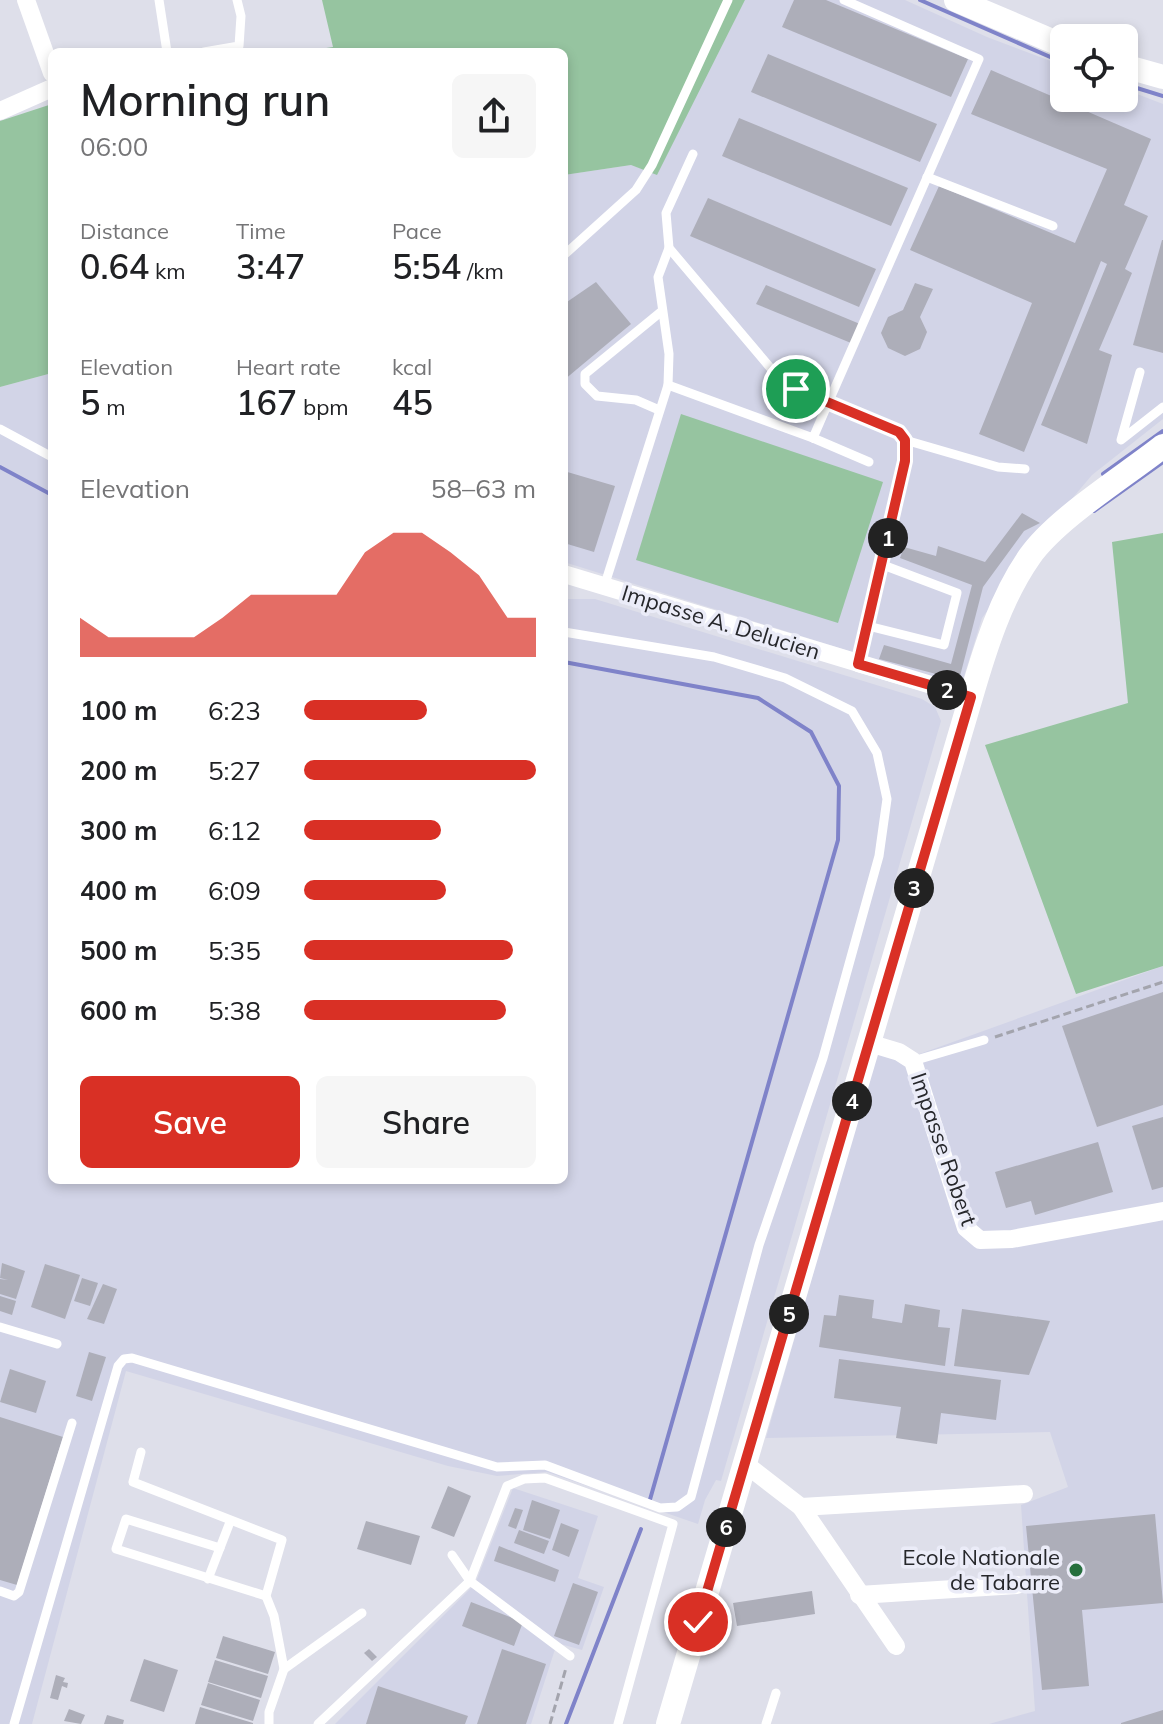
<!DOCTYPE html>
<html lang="en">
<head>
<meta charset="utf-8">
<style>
  :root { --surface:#fff; --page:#f6f6f6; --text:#202124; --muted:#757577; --accent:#d93025 }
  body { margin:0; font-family:Mulish,sans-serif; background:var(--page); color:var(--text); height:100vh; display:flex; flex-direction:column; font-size:30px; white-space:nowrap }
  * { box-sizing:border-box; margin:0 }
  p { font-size:26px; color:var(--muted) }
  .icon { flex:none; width:44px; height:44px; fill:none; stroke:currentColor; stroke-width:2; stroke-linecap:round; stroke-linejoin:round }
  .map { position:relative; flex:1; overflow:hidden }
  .sheet { position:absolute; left:48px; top:48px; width:520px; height:1136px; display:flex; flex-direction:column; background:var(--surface); border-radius:12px; box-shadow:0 4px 12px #0003 }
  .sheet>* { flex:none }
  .fabs { position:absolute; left:1050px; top:24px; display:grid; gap:16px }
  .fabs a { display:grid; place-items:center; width:88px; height:88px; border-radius:12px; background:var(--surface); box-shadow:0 4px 12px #0003; font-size:40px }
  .pin { position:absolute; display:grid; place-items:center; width:68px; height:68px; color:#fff; margin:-34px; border:4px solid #fff; border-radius:50%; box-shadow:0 2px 8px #0007 }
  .km { position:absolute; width:40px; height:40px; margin:-20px; border-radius:50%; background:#222; color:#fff; font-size:22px; line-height:40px; text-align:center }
  .round { display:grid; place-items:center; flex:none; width:84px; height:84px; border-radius:12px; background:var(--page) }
  .head { display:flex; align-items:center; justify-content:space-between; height:136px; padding:0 32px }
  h1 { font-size:44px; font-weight:600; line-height:60px }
  .metrics { display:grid; grid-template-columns:repeat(3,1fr); gap:12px; height:136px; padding:8px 32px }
  .metrics div { display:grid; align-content:center }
  .metrics b { font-size:34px; font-weight:600 }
  .metrics small { font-size:22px; font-weight:400 }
  .metrics p { font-size:22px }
  .chart { height:224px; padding:16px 32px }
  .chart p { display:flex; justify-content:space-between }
  .chart svg { width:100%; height:144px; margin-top:8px; fill:var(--accent); opacity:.7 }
  .action { display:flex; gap:16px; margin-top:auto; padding:16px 32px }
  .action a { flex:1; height:92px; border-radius:12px; background:var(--accent); color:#fff; font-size:32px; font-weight:600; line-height:92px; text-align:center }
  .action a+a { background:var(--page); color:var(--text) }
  ul { padding:0 32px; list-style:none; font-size:26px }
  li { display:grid; grid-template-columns:128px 96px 1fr; align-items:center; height:60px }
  li i { height:20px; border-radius:10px; background:var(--accent) }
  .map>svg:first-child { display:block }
  .built { fill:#d2d4e7 }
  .green { fill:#96c4a0 }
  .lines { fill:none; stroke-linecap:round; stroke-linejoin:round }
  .stream { stroke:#7f83c9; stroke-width:4 }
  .building { fill:#adaeb9 }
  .path { stroke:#a3a4ad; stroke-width:3; stroke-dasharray:8 4; stroke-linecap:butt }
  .lane { stroke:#fff; stroke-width:9 }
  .street { stroke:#fff; stroke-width:18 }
  .secondary { stroke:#fff; stroke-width:24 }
  .route-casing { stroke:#fff; stroke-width:16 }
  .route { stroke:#d93025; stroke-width:10 }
  .poi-dot { fill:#256f3d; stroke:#ebecf8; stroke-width:3 }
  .labels { text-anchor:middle; stroke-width:7; stroke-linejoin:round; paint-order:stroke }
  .street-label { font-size:22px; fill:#26272b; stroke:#ebecf8 }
  .poi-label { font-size:22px; fill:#26272b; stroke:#ebecf8; text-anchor:end }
</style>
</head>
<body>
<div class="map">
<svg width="1163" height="1724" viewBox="0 0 1163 1724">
  <rect width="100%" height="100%" fill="#dedfea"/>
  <!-- built -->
  <g class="built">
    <polygon points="745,0 905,0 987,37 1064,66 1064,98 1124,98 1124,89 1163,104 1163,419 1092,475 1054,520 982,618 961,686 564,562 564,175 631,165 657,174"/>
    <polygon points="52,373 52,1180 564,1180 564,599 595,599 922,699 935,707 941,721 721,1481 716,1480 705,1500 698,1524 547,1472 497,1476 448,1466 126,1371 32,1724 0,1724 0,387"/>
    <polygon points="1163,966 1163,1724 989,1724 1035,1711 1021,1505 1068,1487 1050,1432 766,1438 876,1053 900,1061"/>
    <polygon points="513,1488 598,1516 578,1578 604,1587 582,1650 557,1643 531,1724 335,1724 475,1584"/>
  </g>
  <!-- green -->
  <g class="green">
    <polygon points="322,0 745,0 657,175 631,165 564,175 564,52 299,52 333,47"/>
    <polygon points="52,104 52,373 0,387 0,121"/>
    <polygon points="681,414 883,482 838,623 636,560"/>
    <polygon points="1163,533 1163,966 1076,994 985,745 1128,703 1112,542"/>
  </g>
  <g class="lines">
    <!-- stream -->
    <g class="stream">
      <polyline points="920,0 1064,63"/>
      <polyline points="1124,84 1163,96"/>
      <polyline points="0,467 52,495"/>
      <polyline points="1103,474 1163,431"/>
      <polyline points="1094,511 1163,462"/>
      <polyline points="564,662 758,698 811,732 839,786 838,840 649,1503"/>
      <polyline points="566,1724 641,1529"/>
    </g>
  </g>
  <!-- building -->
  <g class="building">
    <polygon points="794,0 826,0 968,59 951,97 782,27"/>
    <polygon points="768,54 937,124 920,162 751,92"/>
    <polygon points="991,70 1151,139 1124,205 1148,216 1125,269 1132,273 1099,350 1112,355 1087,444 1041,425 1107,264 1101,261 1024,452 979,434 1032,303 910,250 939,186 1075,243 1107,169 971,114"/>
    <polygon points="739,118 908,188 891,226 722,156"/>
    <polygon points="708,198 876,269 859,307 690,236"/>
    <polygon points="1162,240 1163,240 1163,353 1133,345"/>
    <polygon points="596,282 631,324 564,380 564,304"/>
    <polygon points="915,283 933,289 920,317 927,332 920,349 905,356 888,348 881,333 888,317 903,310"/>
    <polygon points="766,285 860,324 851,343 756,304"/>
    <polygon points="564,471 615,486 594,552 564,543"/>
    <polygon points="1022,513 1040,523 1024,531 983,587 959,680 879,659 884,645 951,664 972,585 900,558 904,547 936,556 938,546 985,562"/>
    <polygon points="1163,992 1163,1105 1097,1127 1062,1026"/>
    <polygon points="1163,1117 1163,1187 1152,1190 1132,1126"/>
    <polygon points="1098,1142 1113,1192 1035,1215 1031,1201 1006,1208 995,1172"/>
    <polygon points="2,1263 25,1271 16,1299 0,1294 0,1279 8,1280 0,1278"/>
    <polygon points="45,1264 80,1275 65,1319 31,1307"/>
    <polygon points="82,1278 98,1283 90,1306 74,1301"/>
    <polygon points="103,1284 117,1289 104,1324 87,1319"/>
    <polygon points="839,1295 874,1300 872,1318 902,1323 905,1304 940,1310 938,1327 950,1328 945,1366 819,1347 824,1315 836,1316"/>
    <polygon points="0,1296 16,1301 12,1315 0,1311"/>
    <polygon points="962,1309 1050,1321 1029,1375 954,1366"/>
    <polygon points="89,1352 106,1357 92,1401 76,1396"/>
    <polygon points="839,1359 1001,1380 996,1420 941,1413 937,1444 896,1438 901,1407 834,1398"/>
    <polygon points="10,1369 46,1381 36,1413 0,1402"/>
    <polygon points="0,1417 63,1437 17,1585 0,1580"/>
    <polygon points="448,1486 471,1496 454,1537 431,1528"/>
    <polygon points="532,1500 560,1510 550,1539 523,1530"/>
    <polygon points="515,1508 523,1510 516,1529 508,1526"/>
    <polygon points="1155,1514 1163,1603 1082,1610 1089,1686 1042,1690 1026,1526"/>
    <polygon points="366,1521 420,1536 411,1565 357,1549"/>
    <polygon points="561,1523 579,1530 569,1557 552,1550"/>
    <polygon points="519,1530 549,1541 544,1554 514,1543"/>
    <polygon points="499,1546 559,1570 555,1582 494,1561"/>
    <polygon points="573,1583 598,1592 579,1645 554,1636"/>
    <polygon points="812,1591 815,1614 737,1626 733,1603"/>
    <polygon points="471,1602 523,1622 514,1646 462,1626"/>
    <polygon points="223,1636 275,1652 268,1674 216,1658"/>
    <polygon points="369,1649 377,1657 372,1661 364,1653"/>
    <polygon points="502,1649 546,1664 526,1724 477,1724"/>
    <polygon points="144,1659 178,1670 164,1712 130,1701"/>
    <polygon points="215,1660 268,1676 261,1698 208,1682"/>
    <polygon points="56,1675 65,1678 63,1682 68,1683 67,1688 62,1686 58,1700 50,1698"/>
    <polygon points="208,1683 260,1700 253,1721 201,1705"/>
    <polygon points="378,1686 468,1716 465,1724 366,1724"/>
    <polygon points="200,1707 253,1723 253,1724 195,1724"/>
    <polygon points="69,1709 85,1715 81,1724 64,1721"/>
    <polygon points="1163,1710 1163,1724 1121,1724 1121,1723"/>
    <polygon points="107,1715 124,1720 123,1724 104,1724"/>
  </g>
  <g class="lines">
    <!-- path -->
    <g class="path">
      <polyline points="995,1037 1163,982"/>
      <polyline points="550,1724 566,1668"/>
    </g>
    <!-- lane -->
    <g class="lane">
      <polyline points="159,0 167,52"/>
      <polyline points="844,0 979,59 829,401 899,432 906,451 858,664"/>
      <polyline points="204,52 239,46 241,16 237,0"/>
      <polyline points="927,177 1053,226"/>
      <polyline points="564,255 636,190 652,165 728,0"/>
      <polyline points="1140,372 1121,440 1163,407"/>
      <polyline points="668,385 813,438 829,401 796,389 779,378 669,248 666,213 693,154"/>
      <polyline points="659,410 636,400 597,396 585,384 585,374 662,311"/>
      <polyline points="0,429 52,457"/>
      <polyline points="813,438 869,462"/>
      <polyline points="905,440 998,467 1025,469"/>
      <polyline points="604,587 668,385 669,354 658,277 669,248"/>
      <polyline points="868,626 944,645 957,593 883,565"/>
      <polyline points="913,1061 984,1040"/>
      <polyline points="0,1327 57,1344"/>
      <polyline points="141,1452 133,1482 282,1540 266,1596 274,1616 284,1669 269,1712 269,1724"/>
      <polyline points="220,1548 126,1519 116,1549 266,1596"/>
      <polyline points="452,1555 470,1581 570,1656"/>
      <polyline points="208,1579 230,1522"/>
      <polyline points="0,1591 14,1596 19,1592 72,1423"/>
      <polyline points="284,1669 362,1613"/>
      <polyline points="14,1724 118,1366 124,1359 132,1358 497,1467 545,1465 660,1508 677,1507 691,1497 759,1245 823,1058 879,856 887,799 877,753 852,711 785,678 714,657 564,632"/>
      <polyline points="318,1724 470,1581 507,1486 524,1479 545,1478 673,1524 618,1724"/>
      <polyline points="766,1724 776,1693"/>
    </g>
    <!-- street -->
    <g class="street">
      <polyline points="26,0 52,73"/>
      <polyline points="0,111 52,88"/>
      <polyline points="564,574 971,697"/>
      <polyline points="869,1043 899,1052 913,1061 966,1228 980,1240 1012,1239 1163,1211"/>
      <polyline points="744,1463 801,1507 896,1646"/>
      <polyline points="801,1507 1024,1494"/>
      <polyline points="859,1595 1017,1585"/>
    </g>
    <!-- secondary -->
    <g class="secondary">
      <polyline points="956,0 1064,46"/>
      <polyline points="1124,66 1163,77"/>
      <path d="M668 1724 971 697C985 649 1001 597 1030 556 1057 518 1125 476 1163 446"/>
    </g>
  </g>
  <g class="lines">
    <!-- route casing -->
    <g class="route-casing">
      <polyline id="route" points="698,1622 971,697 858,664 905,461 905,440 899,432 796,389"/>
    </g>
    <!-- route -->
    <use href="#route" class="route"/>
  </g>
  <!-- markers -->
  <circle class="poi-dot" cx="1076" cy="1570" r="8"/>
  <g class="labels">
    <!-- street labels -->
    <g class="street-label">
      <text transform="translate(721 622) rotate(17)" y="8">Impasse A. Delucien</text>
      <text transform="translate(944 1149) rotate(71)" y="8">Impasse Robert</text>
    </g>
    <!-- poi labels -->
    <g class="poi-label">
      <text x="1060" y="1565">Ecole Nationale<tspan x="1060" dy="25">de Tabarre</tspan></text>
    </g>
  </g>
</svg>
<div class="fabs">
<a><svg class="icon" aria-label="locate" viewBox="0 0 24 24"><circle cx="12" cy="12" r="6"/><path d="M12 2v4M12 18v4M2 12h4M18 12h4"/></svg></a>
</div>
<div class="pin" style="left:796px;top:389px;background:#1e9e55"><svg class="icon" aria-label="arrive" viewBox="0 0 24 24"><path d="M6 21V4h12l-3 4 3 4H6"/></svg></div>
<div class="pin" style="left:698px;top:1622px;background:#d93025"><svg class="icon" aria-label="check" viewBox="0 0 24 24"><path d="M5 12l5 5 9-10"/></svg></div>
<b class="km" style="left:888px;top:538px">1</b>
<b class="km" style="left:947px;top:690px">2</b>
<b class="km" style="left:914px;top:888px">3</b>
<b class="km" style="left:852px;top:1101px">4</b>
<b class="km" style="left:789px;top:1314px">5</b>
<b class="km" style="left:726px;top:1527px">6</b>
<section class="sheet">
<div class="head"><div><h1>Morning run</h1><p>06:00</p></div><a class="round"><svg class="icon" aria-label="share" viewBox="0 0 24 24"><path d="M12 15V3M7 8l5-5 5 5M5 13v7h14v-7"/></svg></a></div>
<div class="metrics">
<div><p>Distance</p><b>0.64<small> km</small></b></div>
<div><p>Time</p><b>3:47</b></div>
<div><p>Pace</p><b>5:54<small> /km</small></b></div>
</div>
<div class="metrics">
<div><p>Elevation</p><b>5<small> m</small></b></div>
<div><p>Heart rate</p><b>167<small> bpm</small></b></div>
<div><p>kcal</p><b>45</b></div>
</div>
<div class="chart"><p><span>Elevation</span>58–63 m</p>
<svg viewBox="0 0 160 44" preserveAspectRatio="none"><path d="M0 44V32L10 38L20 38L30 38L40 38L50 32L60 25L70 25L80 25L90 25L100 12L110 6L120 6L130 12L140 19L150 32L160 32V44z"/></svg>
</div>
<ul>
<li><b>100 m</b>6:23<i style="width:53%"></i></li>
<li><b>200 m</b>5:27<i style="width:100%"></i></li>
<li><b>300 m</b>6:12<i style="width:59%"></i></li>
<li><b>400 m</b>6:09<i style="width:61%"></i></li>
<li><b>500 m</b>5:35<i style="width:90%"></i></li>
<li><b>600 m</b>5:38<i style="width:87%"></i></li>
</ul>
<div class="action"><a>Save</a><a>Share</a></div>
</section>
</div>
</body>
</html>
